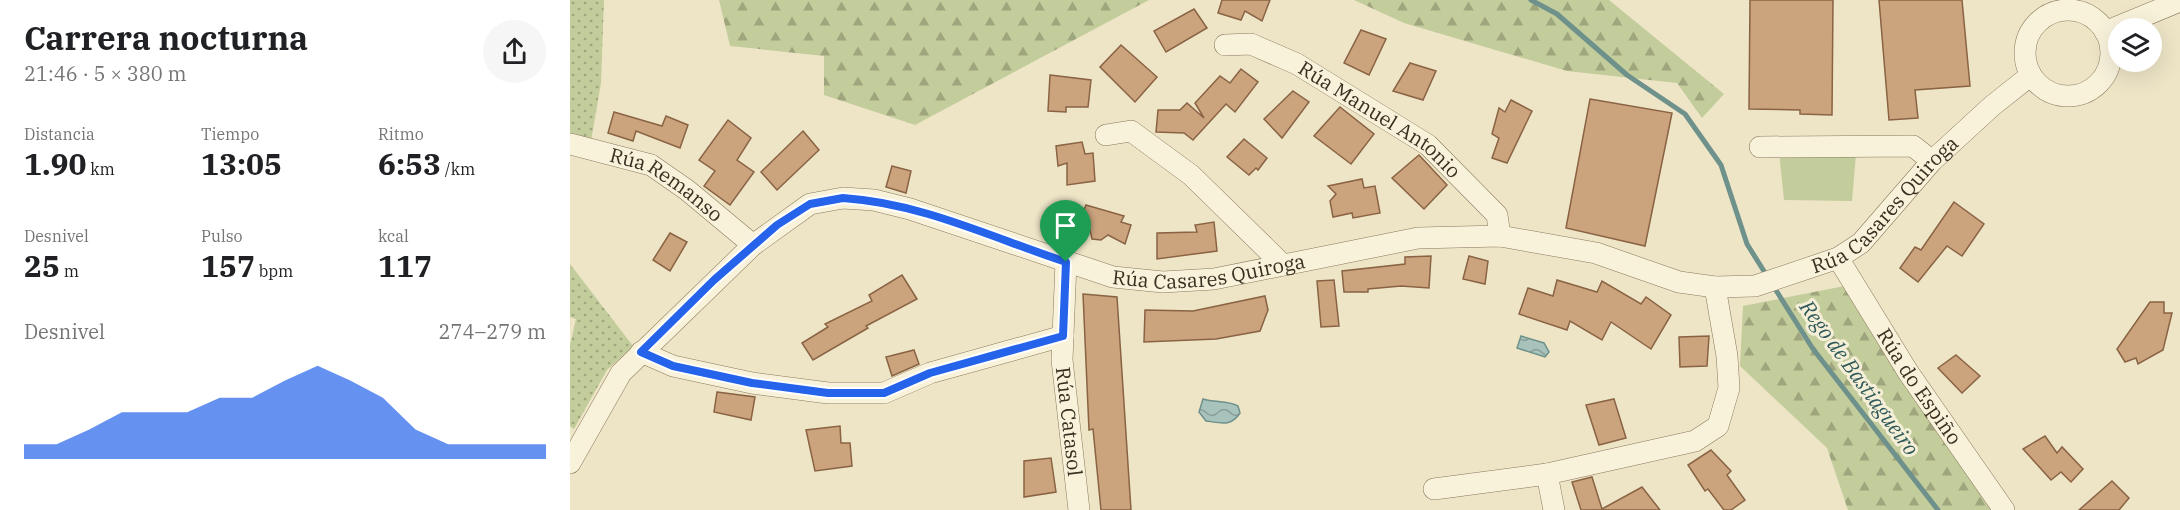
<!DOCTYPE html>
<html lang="es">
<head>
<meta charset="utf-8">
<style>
  :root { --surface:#fff; --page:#f6f6f6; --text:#202124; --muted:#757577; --accent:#2563eb }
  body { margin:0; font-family:"IBM Plex Serif",serif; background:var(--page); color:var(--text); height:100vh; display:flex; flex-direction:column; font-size:22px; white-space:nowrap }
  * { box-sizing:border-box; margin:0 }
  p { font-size:20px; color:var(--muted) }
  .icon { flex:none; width:33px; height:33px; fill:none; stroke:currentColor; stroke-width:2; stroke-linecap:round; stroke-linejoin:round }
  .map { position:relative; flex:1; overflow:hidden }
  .side { display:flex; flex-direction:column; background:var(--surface); width:570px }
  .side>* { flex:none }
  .controls { position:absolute; left:1538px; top:18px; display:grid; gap:12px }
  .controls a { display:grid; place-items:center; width:54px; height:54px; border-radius:50%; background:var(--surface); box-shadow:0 6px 24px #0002; font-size:30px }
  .pin { position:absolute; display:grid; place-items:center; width:51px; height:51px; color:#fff; margin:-62px -26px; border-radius:50% 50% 50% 0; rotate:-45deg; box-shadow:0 0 6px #0007 }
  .pin .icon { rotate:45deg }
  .round { display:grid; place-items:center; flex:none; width:63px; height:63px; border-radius:32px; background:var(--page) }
  .overview { display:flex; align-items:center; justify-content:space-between; height:102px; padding:0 24px }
  h1 { font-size:33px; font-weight:700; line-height:45px }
  .metrics { display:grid; grid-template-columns:repeat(3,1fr); gap:9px; height:102px; padding:6px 24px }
  .metrics div { display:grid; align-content:center }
  .metrics b { font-size:30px; font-weight:700 }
  .metrics small { font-size:16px; font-weight:400 }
  .metrics p { font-size:16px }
  .chart { height:168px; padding:12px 24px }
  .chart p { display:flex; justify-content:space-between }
  .chart svg { width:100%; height:108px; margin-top:6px; fill:var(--accent); opacity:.7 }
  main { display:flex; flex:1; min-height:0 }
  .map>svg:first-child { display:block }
  .grass { fill:url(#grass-dots) }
  .forest { fill:url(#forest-firs) }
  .park { fill:#c3cc9b }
  .water { fill:url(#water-waves); stroke:#6f918b; stroke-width:1.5 }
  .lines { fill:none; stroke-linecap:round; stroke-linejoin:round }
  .stream { stroke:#6f918b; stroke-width:5 }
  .building { fill:#cba47e; stroke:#896343; stroke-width:1.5 }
  .minor-casing { stroke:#8a785d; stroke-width:22 }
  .minor { stroke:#f9f2db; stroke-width:21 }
  .route-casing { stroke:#fff; stroke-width:12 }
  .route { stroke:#2563eb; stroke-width:8 }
  .labels { text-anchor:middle; stroke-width:6; stroke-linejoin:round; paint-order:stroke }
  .street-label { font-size:20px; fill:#3a2f20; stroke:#f5efd7 }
  .water-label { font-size:21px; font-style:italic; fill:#30595a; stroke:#f5efd7 }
</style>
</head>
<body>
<main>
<section class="side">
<div class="overview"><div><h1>Carrera nocturna</h1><p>21:46 · 5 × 380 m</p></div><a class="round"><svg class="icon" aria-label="share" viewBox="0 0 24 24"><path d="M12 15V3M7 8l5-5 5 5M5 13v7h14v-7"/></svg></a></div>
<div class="metrics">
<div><p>Distancia</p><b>1.90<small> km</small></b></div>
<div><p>Tiempo</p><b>13:05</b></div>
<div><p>Ritmo</p><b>6:53<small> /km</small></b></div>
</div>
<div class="metrics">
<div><p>Desnivel</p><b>25<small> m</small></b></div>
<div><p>Pulso</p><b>157<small> bpm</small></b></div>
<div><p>kcal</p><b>117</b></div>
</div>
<div class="chart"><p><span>Desnivel</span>274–279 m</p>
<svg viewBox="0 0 160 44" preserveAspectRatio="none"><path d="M0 44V38L10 38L20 32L30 25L40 25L50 25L60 19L70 19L80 12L90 6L100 12L110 19L120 32L130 38L140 38L150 38L160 38V44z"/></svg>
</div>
</section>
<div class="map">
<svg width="1610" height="510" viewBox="0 0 1610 510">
  <defs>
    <pattern id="grass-dots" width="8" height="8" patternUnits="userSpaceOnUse" patternTransform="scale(1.5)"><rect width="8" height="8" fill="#c3cc9b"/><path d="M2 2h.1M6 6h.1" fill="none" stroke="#9fa67e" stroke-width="1.8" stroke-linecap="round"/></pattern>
    <pattern id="forest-firs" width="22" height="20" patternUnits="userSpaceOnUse" patternTransform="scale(1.5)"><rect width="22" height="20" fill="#c3cc9b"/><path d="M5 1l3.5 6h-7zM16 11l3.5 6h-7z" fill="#9fa67e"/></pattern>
    <pattern id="water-waves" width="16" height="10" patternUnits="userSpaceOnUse" patternTransform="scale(1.5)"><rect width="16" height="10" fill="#a8c2bc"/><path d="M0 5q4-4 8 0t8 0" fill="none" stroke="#8a9e98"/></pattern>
  </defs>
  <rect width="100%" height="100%" fill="#eee5c7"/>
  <!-- grass -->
  <g class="grass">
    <polygon points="0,0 34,0 31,83 21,141 0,135"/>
    <polygon points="0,264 63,346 37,370 4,429 0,426 0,345 6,319 0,317"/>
  </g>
  <!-- forest -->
  <g class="forest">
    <polygon points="149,0 579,0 345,125 254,95 254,56 160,46"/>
    <polygon points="784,0 1039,0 1154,94 1132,118 1107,83 997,71 834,23"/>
    <polygon points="1295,282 1385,434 1439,510 1278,510 1257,448 1170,366 1173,306"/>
  </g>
  <!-- park -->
  <polygon class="park" points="1209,152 1286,154 1282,201 1214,200"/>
  <!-- water -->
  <g class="water">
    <polygon points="951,336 974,343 979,352 975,357 947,348"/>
    <path d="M633 399C645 403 657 400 668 406L670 413C661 427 651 423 636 421L629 412Z"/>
  </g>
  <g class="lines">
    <!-- stream -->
    <g class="stream">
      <polyline points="961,0 987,14 1057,75 1115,114 1151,165 1177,244 1197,276"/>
      <polyline points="1202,284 1243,349 1368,510"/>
    </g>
  </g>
  <!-- building -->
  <g class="building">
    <polygon points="652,0 700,0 692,21 675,11 671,20 648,13"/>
    <polygon points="1180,0 1263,0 1262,115 1230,114 1230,110 1179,109"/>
    <polygon points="1309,0 1392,0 1400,86 1345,90 1348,118 1319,120"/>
    <polygon points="624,9 637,28 596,52 584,31"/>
    <polygon points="791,30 816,39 799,75 774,63"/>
    <polygon points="551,45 587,77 565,102 530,67"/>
    <polygon points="840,63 866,71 853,100 823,91"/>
    <polygon points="671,69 688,82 665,112 656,104 623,140 614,133 586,132 588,110 610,110 617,103 634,118 625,103 650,76 660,83"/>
    <polygon points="480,75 521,80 518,107 496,107 496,112 478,111"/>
    <polygon points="723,91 739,102 712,138 694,119"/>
    <polygon points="1020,99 1102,113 1075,246 996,228"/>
    <polygon points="941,100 962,111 937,163 922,158 929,138 922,134 929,108 935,112"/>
    <polygon points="770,107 804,134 781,164 744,136"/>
    <polygon points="44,112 92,126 96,116 118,125 110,148 66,131 63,141 38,133"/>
    <polygon points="158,120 181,138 167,160 184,172 160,205 134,186 145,171 129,160"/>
    <polygon points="233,131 249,150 207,190 191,172"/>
    <polygon points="674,139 697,158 688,170 686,168 679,175 657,157"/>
    <polygon points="512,142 515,154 523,153 525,181 497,185 497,163 488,166 486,146"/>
    <polygon points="849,155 877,185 854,209 822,178"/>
    <polygon points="322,166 341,171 336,193 316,187"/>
    <polygon points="792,179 794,188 805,186 810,213 783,218 782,213 763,217 760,201 766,194 758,186"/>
    <polygon points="1384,202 1414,224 1392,256 1377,246 1348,282 1330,268 1345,247 1351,250"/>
    <polygon points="516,205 554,216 551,222 561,225 555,244 538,235 531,240 522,239 520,230 507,228"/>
    <polygon points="644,222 647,251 587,259 587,233 627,232 625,225"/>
    <polygon points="100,233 117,242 100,271 83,260"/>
    <polygon points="861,256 859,288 831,286 798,289 798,292 774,292 772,271 835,264 835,257"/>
    <polygon points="899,256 918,261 915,284 893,279"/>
    <polygon points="332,275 347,299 296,326 298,328 243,360 232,343 258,327 255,324 302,301 299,295"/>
    <polygon points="764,280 769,326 751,327 747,281"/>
    <polygon points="987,280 1027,292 1032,281 1071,304 1076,297 1101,315 1081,349 1041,322 1032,340 1000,321 997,330 949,314 958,288 983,296"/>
    <polygon points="513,294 547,297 561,510 531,510 523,429 519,430"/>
    <polygon points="695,296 698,310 690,331 646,339 574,342 575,310 623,311"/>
    <polygon points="1580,302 1594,302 1594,313 1602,313 1593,350 1568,364 1566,358 1555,362 1547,349"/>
    <polygon points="1139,336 1137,366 1110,367 1109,337"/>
    <polygon points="344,350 349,364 322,376 316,357"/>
    <polygon points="1386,355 1410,376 1392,393 1368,368"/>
    <polygon points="147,392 185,397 181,420 144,412"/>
    <polygon points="1044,399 1056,438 1029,445 1016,405"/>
    <polygon points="270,426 271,443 280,443 282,466 245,471 236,430"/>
    <polygon points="1475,436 1487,453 1492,447 1513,469 1501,482 1491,472 1481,480 1453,449"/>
    <polygon points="1141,450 1161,471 1157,475 1175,500 1161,510 1154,510 1138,489 1135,491 1118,465"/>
    <polygon points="481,458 486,492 454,497 454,461"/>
    <polygon points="1022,477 1032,509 1072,487 1090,510 1011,510 1002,482"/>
    <polygon points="1542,481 1559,498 1549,510 1509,510"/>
  </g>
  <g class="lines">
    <!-- minor casing -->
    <g class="minor-casing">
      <g id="minor">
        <circle cx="1498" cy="53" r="43"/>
        <polyline points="1535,32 1610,1"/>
        <path id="s1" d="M655 45 681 44 727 64 858 145 927 215 930 236"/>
        <polyline points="536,135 561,131 621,175 713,265"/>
        <path id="s2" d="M0 144 81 165 117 190 183 245"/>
        <polyline points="1190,147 1343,146 1362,161"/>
        <path id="s3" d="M1268 258 1338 372 1434 510"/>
        <path id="s4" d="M496 262 492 360 509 510"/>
        <polyline points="71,352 103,366 182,383 258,393 314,393 360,373 493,336"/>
        <path id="s5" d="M0 463 51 373 183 245 240 204 273 198 304 200 340 209 543 277 593 282 644 279 848 238 930 236 1026 253 1109 282 1145 287 1185 286 1268 258 1291 243 1362 161 1422 106 1461 75"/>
        <polyline points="977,474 984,510"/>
        <polyline points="864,489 977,474 1125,441 1148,426 1159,388 1157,356 1145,287"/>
      </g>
    </g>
    <!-- minor -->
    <use href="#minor" class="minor"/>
  </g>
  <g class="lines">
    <!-- route casing -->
    <g class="route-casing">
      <path id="route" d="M273 198C351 203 423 238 496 262L493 336 360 373 314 393H258L182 383 103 366 71 352 144 280 207 225 240 204Z"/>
    </g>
    <!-- route -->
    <use href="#route" class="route"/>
  </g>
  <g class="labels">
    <!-- street labels -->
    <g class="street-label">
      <text dy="7" stroke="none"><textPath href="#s1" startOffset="176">Rúa Manuel Antonio</textPath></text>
      <text dy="7" stroke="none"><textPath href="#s2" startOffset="106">Rúa Remanso</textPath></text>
      <text dy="7" stroke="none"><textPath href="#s5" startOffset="1484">Rúa Casares Quiroga</textPath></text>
      <text dy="7" stroke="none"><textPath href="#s5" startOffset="770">Rúa Casares Quiroga</textPath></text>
      <text dy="7" stroke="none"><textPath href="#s3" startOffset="152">Rúa do Espiño</textPath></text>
      <text dy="7" stroke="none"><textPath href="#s4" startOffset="160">Rúa Catasol</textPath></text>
    </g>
    <!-- water labels -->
    <g class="water-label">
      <text transform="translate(1289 378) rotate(54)" y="7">Rego de Bastiagueiro</text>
    </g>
  </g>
</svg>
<div class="controls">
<a><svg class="icon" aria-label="layers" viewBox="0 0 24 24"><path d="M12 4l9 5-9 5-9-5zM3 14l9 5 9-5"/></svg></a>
</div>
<div class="pin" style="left:496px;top:262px;background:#1e9e55"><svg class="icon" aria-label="arrive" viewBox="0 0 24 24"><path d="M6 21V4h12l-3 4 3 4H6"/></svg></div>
</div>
</main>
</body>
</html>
